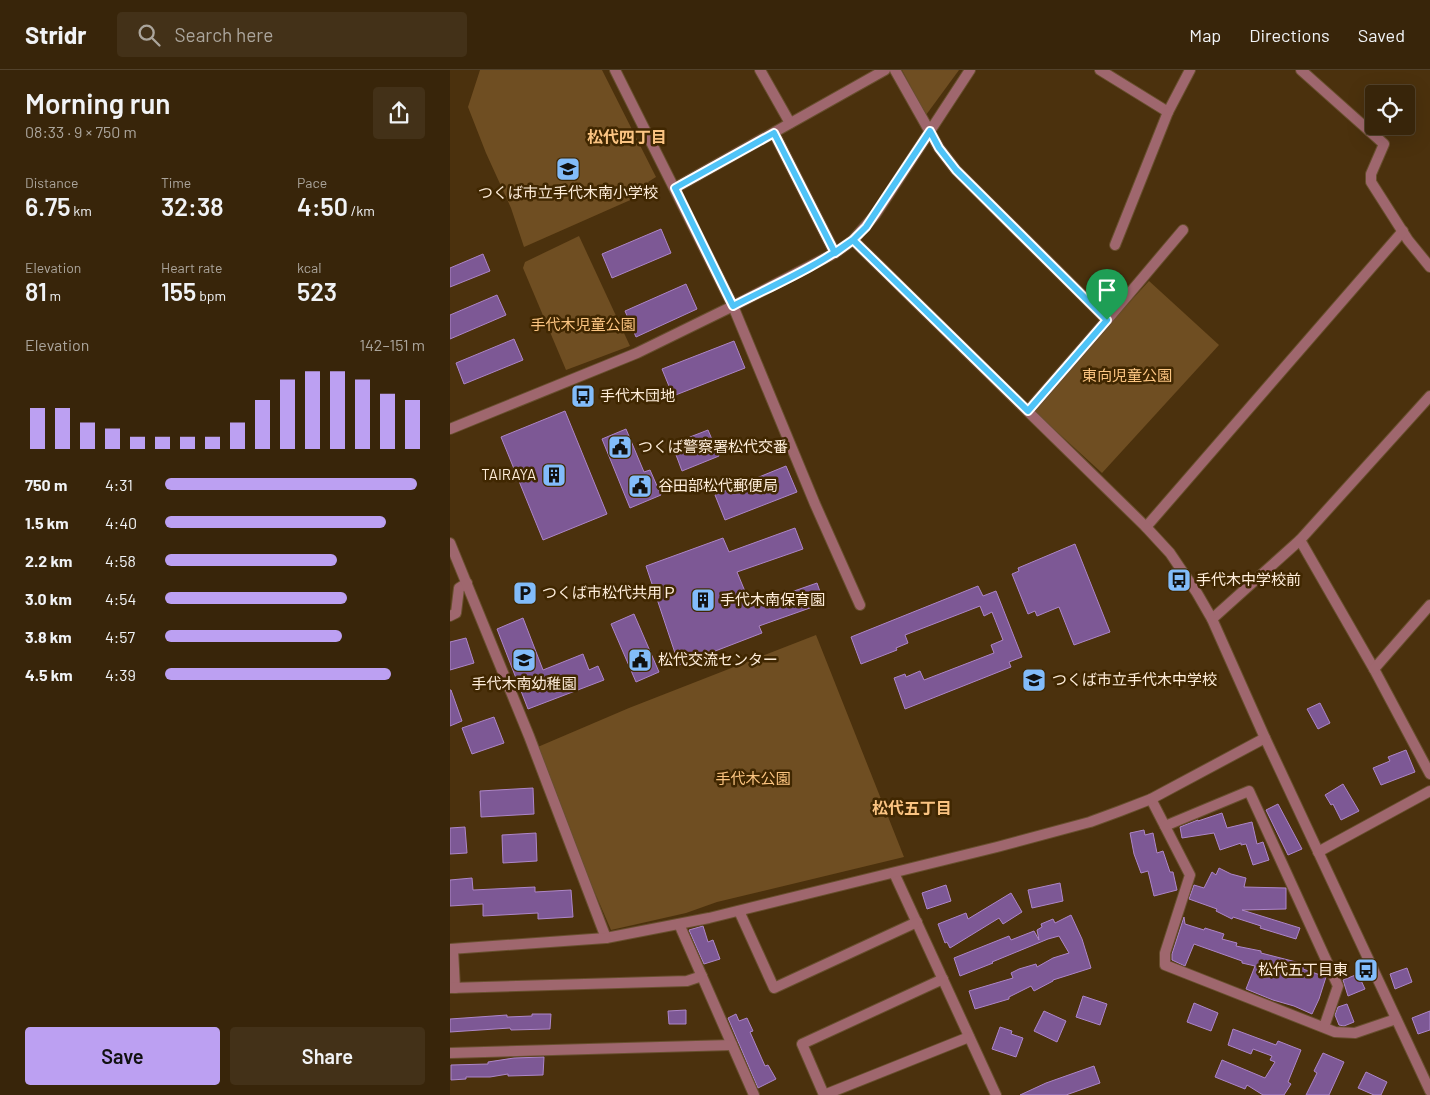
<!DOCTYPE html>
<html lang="en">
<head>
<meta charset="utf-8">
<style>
  :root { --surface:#38250a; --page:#433118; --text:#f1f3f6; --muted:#aba59c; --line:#52422b; --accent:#bca0f2 }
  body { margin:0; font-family:Barlow,"Noto Sans JP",sans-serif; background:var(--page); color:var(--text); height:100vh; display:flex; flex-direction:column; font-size:19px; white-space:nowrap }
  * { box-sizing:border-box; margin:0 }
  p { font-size:16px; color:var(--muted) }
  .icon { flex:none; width:28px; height:28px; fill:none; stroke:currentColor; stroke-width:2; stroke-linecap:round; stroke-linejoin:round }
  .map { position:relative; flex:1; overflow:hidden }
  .details { display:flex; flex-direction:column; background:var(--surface); width:450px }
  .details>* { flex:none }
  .controls { position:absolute; left:915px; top:15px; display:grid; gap:10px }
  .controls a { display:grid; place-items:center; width:50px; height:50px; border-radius:5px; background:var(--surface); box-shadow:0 5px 20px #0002,0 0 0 1px var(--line); font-size:25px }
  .pin { position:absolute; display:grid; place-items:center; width:42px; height:42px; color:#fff; margin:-51px -21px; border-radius:50% 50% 50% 0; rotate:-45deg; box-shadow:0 0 5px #0007 }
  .pin .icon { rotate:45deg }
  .round { display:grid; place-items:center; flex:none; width:52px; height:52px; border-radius:5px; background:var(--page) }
  .overview { display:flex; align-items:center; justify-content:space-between; height:85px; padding:0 25px }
  h1 { font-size:28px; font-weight:600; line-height:38px }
  .metrics { display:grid; grid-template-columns:repeat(3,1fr); gap:8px; height:85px; padding:5px 25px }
  .metrics div { display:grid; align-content:center }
  .metrics b { font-size:25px; font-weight:600 }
  .metrics small { font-size:14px; font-weight:400 }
  .metrics p { font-size:14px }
  .chart { height:140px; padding:10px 25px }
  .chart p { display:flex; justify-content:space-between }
  .chart svg { width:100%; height:90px; margin-top:5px; stroke:var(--accent); stroke-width:6 }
  .primary-button { display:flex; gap:10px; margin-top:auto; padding:10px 25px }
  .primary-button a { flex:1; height:58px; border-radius:5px; background:var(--accent); color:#111; font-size:20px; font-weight:600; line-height:58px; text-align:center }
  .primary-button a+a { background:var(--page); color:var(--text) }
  ul { padding:0 25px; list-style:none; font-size:16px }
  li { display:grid; grid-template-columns:80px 60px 1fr; align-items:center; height:38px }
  li i { height:12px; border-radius:6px; background:var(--accent) }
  header { display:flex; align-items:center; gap:30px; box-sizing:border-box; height:70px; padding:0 25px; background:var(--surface); border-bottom:1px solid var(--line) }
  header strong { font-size:24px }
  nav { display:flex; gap:28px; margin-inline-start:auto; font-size:18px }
  .search { width:350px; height:45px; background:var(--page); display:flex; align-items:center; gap:12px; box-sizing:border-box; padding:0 18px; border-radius:5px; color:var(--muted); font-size:19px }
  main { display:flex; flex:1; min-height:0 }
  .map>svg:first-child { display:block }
  .green { fill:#6f4e22 }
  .building { fill:#7d5895; stroke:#ad86c8 }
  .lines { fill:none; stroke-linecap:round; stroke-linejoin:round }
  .pedestrian-casing { stroke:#684f2e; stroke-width:12 }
  .minor-casing { stroke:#684f2e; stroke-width:12 }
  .tertiary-casing { stroke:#684f2e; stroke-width:12 }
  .pedestrian { stroke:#9f676e; stroke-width:10 }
  .minor { stroke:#9f676e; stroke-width:10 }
  .tertiary { stroke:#9f676e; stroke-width:10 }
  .route-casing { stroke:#fff; stroke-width:10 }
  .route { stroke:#4fc3f7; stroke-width:6 }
  .labels { text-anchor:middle; stroke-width:5; stroke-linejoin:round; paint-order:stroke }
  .poi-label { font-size:15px; fill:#feedda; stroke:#402701; text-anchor:start }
  .park-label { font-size:15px; fill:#fcc581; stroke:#402701 }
  .neighbourhood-label { font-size:16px; font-weight:bold; fill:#fbc482; stroke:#402701 }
</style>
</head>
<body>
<header>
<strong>Stridr</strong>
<div class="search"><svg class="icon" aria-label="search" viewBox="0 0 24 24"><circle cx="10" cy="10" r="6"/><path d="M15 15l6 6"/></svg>Search here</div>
<nav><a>Map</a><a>Directions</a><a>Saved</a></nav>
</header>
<main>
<section class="details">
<div class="overview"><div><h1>Morning run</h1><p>08:33 · 9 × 750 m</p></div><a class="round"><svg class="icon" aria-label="share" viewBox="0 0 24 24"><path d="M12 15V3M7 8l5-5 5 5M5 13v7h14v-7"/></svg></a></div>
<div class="metrics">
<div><p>Distance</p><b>6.75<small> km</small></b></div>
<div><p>Time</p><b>32:38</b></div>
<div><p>Pace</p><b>4:50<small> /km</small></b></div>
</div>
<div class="metrics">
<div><p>Elevation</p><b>81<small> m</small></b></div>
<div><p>Heart rate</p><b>155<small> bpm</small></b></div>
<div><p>kcal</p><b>523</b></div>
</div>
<div class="chart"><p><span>Elevation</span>142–151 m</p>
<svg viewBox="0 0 160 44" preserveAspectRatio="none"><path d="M5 44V24M15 44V24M25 44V31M35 44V34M45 44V38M55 44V38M65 44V38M75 44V38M85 44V31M95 44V20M105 44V10M115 44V6M125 44V6M135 44V10M145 44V17M155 44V20"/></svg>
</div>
<ul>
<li><b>750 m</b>4:31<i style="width:97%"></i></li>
<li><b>1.5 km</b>4:40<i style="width:85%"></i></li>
<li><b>2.2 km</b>4:58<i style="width:66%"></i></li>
<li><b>3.0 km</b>4:54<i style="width:70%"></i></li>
<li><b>3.8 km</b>4:57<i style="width:68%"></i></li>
<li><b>4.5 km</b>4:39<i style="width:87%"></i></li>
</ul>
<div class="primary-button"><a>Save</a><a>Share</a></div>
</section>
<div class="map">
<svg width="980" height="1025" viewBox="0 0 980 1025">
  <rect width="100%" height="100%" fill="#4b310d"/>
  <!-- green -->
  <g class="green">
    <polygon points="30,0 152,0 206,107 198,112 203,120 74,177 61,138 36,83 18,37"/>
    <polygon points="452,0 509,0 476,45"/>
    <polygon points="129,166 180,276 116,300 73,198 75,192"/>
    <polygon points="699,211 769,275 652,403 582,339"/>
    <polygon points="366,565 454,787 267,832 236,843 161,860 83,679 179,638"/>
  </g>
  <!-- building -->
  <g class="building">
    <polygon points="211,159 221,183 162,208 152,184"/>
    <polygon points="33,184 40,201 0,217 0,198"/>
    <polygon points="236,214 247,239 186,267 175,241"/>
    <polygon points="47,225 56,245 0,269 0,245"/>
    <polygon points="64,269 73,290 14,314 6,293"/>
    <polygon points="284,271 295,298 223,326 212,299"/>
    <polygon points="115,341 157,444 93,470 51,367"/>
    <polygon points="176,359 194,402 200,400 211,425 180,438 152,369"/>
    <polygon points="258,360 269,386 232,401 222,374"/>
    <polygon points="336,396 347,422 275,450 265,425"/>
    <polygon points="345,458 353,479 287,502 301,536 367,513 374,533 309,556 312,563 229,595 196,496 273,468 279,482"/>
    <polygon points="625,474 660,562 624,575 609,537 587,546 585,541 578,544 562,504 569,501 568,498"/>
    <polygon points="528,516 533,526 546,521 572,587 559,592 561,597 455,639 444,608 455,604 456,607 470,601 474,610 544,583 541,575 553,570 542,542 534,546 530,536 455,565 458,573 446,578 447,580 411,594 401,567"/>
    <polygon points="184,544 209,602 186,612 161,554"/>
    <polygon points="73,548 93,600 133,584 139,600 148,596 154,610 78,639 47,559"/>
    <polygon points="16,568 24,593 0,600 0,572"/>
    <polygon points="0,620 1,620 12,651 0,656"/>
    <polygon points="870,633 880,653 868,659 857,639"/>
    <polygon points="44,647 54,673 22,684 12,658"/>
    <polygon points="956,680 965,702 931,715 923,698 940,691 938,687"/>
    <polygon points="893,714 909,741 891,750 883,734 881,735 875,725"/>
    <polygon points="83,718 84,744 31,747 30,721"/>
    <polygon points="828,734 852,779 838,785 816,740"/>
    <polygon points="772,743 777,758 802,752 807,774 813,772 819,790 803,795 796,774 791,775 791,773 770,780 764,763 732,768 730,757 748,750 748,751"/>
    <polygon points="15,757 17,783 0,784 0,758"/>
    <polygon points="694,760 695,765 703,763 707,783 713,781 720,802 723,802 727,820 704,826 698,801 691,803 684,784 680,763"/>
    <polygon points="86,763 87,791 53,793 52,765"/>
    <polygon points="769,798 781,804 796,808 794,817 836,818 836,839 792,840 850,858 846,869 810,858 811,856 783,847 782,849 766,841 767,839 739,829 744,815 754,818 762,802 766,805"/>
    <polygon points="22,808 23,820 85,817 85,822 121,820 123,847 88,849 88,843 33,846 33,834 0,836 0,810"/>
    <polygon points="610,813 613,831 582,838 578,820"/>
    <polygon points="496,815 501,831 477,839 472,823"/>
    <polygon points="561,823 572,842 553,854 549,848 500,878 497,872 495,873 488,854 516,843 518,849"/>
    <polygon points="621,845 632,869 641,898 603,910 603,911 584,921 581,916 559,927 559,929 525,939 519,921 563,908 561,903 569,899 586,894 587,897 603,888 619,883 609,866 598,869 542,892 543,893 510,906 504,888 559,866 561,870 584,861 589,870 587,860 592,857 591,854 603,849 605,853"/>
    <polygon points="734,847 735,854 754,860 755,858 774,864 772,869 787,873 786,876 811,881 811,883 854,894 853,899 876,907 869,929 862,944 844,936 823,930 796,919 805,896 792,893 792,891 744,874 735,896 722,890 722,884"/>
    <polygon points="253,856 258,872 263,870 270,889 254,894 239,860"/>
    <polygon points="957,898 962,912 945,919 940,904"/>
    <polygon points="908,904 915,919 898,926 893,910"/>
    <polygon points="633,926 657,934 650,955 626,947"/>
    <polygon points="744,933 768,943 761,961 737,952"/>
    <polygon points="897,934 904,952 894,956 889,955 885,945 888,937"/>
    <polygon points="236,940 236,954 219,954 218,941"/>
    <polygon points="594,941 616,951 607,972 584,961"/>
    <polygon points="980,941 980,960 968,964 962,948"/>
    <polygon points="82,944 101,944 100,959 61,960 60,958 0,962 0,949 57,945 57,947 82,946"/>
    <polygon points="286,944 289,951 297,948 303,961 300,962 315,996 318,995 326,1009 308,1018 278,948"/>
    <polygon points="550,957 562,961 561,964 573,968 566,987 542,979"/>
    <polygon points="783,959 826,975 828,971 851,980 838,1012 841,1014 834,1025 813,1025 797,1015 795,1019 765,1007 772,990 815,1008 825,992 820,990 822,986 803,979 801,984 778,975"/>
    <polygon points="873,983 894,992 879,1025 856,1025 867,1003 864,1001"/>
    <polygon points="94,987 93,1005 58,1006 58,1004 40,1007 16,1007 16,1009 1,1010 1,995 38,994 38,992 64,988"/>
    <polygon points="644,996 650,1013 616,1025 570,1025 596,1013"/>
    <polygon points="916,1002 937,1012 931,1025 924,1025 908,1018"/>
  </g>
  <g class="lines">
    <!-- pedestrian casing -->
    <g class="pedestrian-casing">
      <polyline id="pedestrian" points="0,546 6,543 9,518 17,513"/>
    </g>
    <!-- minor casing -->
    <g class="minor-casing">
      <g id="minor">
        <polyline points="165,0 283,236 365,434 410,535"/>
        <polyline points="310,0 340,53"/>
        <polyline points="445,0 489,78 506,100 657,250 578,341"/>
        <polyline points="650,0 718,42 740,0"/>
        <polyline points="851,0 934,74 921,104 921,112 958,170 980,197"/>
        <polyline points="324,63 385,183"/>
        <polyline points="225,118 435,0"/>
        <polyline points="665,175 718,42"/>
        <polyline points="657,250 733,160"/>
        <polyline points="696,457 953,161"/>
        <polyline points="850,470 924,599 980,704"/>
        <polyline points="0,473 79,666 156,868"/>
        <polyline points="762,549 850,470 980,326"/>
        <polyline points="924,599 980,535"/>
        <polyline points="701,729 740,805 715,883 715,895 885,962 905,963 946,949"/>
        <polyline points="715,756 799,721 888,916 874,957"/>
        <polyline points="868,782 980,721"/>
        <polyline points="444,803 546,1025"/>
        <polyline points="289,841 324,918 467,852"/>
        <polyline points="229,854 304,1025"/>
        <polyline points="0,879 156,868 259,848 547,777 640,752 670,741 701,729 815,668"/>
        <polyline points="3,879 5,918"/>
        <polyline points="0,918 237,911 252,906"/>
        <polyline points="0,983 282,975"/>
        <polyline points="374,1025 352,974 493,909"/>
        <polyline points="374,1025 519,967"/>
      </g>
    </g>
    <!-- tertiary casing -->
    <g class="tertiary-casing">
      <g id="tertiary">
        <polyline points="403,170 696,457 720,483 747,523 762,549 815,668 980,1021"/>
        <polyline points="0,359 187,283 283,236 385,183 403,170 425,145 520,0"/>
      </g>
    </g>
    <!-- pedestrian -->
    <use href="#pedestrian" class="pedestrian"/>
    <!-- minor -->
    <use href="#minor" class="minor"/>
    <!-- tertiary -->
    <use href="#tertiary" class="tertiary"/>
  </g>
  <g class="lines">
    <!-- route casing -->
    <g class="route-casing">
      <path id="route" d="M657 250 578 341 403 170C366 197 324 215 283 236L225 118 324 63 385 183 403 170 416 157 480 61 489 78 506 100 657 250"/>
    </g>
    <!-- route -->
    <use href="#route" class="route"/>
  </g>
  <!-- icons -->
  <defs>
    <g id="school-square" transform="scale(1.25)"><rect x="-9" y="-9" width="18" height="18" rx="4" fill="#82bcfa" stroke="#402701"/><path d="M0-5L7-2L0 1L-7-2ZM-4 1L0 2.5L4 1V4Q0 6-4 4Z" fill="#111"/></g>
    <g id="bus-square" transform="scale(1.25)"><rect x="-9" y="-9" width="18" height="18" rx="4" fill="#82bcfa" stroke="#402701"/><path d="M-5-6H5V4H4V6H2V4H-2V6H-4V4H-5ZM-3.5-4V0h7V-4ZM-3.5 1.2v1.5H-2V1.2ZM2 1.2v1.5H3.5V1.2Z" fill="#111"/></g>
    <g id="civic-square" transform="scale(1.25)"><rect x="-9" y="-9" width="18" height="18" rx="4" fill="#82bcfa" stroke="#402701"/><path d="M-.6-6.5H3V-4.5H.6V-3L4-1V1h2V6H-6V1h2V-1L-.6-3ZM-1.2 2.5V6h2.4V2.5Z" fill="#111"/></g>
    <g id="building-square" transform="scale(1.25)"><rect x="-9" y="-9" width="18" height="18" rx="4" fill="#82bcfa" stroke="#402701"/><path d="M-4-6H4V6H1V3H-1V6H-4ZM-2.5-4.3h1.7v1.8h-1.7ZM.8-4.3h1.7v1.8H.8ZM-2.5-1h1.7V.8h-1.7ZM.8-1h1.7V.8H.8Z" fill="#111"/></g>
    <g id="parking-square" transform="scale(1.25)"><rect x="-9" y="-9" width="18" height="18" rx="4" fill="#82bcfa" stroke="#402701"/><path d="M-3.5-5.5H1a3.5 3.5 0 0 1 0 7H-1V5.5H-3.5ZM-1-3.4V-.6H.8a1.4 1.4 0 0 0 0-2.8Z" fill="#111"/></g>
  </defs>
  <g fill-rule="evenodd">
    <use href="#school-square" x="118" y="99"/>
    <use href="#bus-square" x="133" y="326"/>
    <use href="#civic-square" x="170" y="377"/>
    <use href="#building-square" x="104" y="405"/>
    <use href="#civic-square" x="190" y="416"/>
    <use href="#bus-square" x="729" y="510"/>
    <use href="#parking-square" x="75" y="523"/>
    <use href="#building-square" x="253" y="530"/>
    <use href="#school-square" x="74" y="590"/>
    <use href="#civic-square" x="190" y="590"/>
    <use href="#school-square" x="584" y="610"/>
    <use href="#bus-square" x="916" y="900"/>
  </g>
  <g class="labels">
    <!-- poi labels -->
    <g class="poi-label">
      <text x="118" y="128" text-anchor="middle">つくば市立手代木南小学校</text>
      <text x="150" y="331">手代木団地</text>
      <text x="188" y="382">つくば警察署松代交番</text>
      <text x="86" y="410" text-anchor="end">TAIRAYA</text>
      <text x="208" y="421">谷田部松代郵便局</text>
      <text x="746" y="515">手代木中学校前</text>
      <text x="92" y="528">つくば市松代共用Ｐ</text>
      <text x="270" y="535">手代木南保育園</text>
      <text x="208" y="595">松代交流センター</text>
      <text x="602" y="615">つくば市立手代木中学校</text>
      <text x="74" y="619" text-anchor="middle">手代木南幼稚園</text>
      <text x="898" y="905" text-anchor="end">松代五丁目東</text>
    </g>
    <!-- park labels -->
    <g class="park-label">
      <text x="133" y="260">手代木児童公園</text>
      <text x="677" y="311">東向児童公園</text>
      <text x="303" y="714">手代木公園</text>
    </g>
    <!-- neighbourhood labels -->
    <g class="neighbourhood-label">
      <text x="177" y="73">松代四丁目</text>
      <text x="462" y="744">松代五丁目</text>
    </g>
  </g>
</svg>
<div class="controls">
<a><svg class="icon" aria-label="locate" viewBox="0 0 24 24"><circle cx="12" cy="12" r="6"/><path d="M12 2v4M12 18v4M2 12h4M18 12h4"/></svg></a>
</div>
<div class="pin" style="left:657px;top:250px;background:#1e9e55"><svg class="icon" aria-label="arrive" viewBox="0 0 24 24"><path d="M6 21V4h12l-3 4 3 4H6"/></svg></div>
</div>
</main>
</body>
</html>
